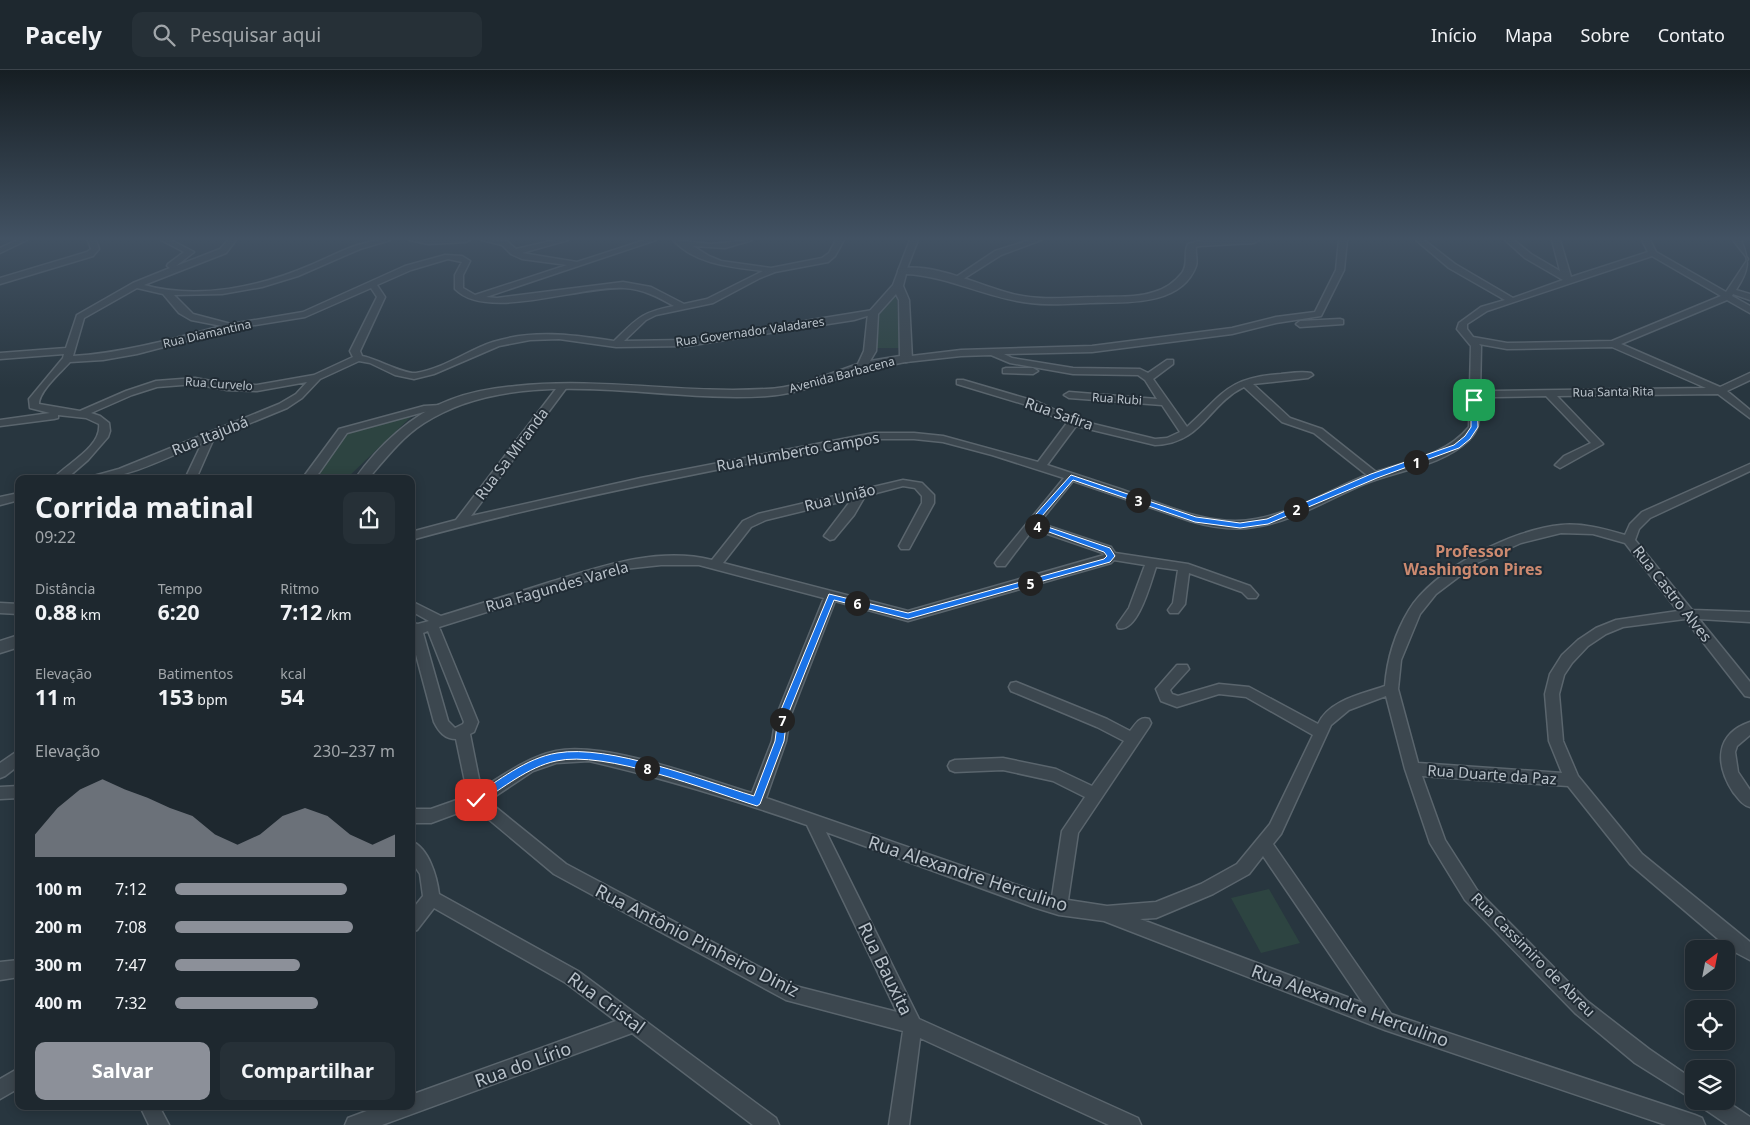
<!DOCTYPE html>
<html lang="pt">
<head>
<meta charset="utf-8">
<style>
  :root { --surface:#1e282f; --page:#263037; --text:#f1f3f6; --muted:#a1a6aa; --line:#3c444b; --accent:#8c9099 }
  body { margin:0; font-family:"Noto Sans",sans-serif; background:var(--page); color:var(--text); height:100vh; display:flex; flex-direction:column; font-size:19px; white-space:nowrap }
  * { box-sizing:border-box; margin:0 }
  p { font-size:16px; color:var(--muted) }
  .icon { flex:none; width:28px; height:28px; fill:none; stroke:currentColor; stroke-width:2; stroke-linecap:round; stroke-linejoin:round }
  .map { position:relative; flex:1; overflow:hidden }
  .sheet { position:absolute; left:15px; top:405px; width:400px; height:635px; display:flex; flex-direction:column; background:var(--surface); border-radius:10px; box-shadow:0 2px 12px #0003,0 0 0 1px var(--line) }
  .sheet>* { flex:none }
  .needle { width:32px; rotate:32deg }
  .tools { position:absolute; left:1685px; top:870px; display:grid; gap:10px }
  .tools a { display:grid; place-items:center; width:50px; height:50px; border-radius:10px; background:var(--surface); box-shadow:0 2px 12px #0003,0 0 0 1px var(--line); font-size:25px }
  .pin { position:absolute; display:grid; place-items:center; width:42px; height:42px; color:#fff; margin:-21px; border-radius:10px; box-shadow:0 2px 8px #0006 }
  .km { position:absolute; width:25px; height:25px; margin:-12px; border-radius:50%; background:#222; color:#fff; font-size:14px; line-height:25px; text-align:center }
  .round { display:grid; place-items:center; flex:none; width:52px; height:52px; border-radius:10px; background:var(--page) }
  .overview { display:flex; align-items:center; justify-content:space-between; height:85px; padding:0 20px }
  h1 { font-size:28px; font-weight:700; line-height:38px }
  .figures { display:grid; grid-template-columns:repeat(3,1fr); gap:8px; height:85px; padding:5px 20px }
  .figures div { display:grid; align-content:center }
  .figures b { font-size:21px; font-weight:700 }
  .figures small { font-size:14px; font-weight:400 }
  .figures p { font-size:14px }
  .chart { height:140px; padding:10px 20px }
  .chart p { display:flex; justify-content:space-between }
  .chart svg { width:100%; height:90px; margin-top:5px; fill:var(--accent); opacity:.7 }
  .primary-button { display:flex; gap:10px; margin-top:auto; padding:10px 20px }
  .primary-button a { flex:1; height:58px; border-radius:10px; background:var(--accent); color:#fff; font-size:20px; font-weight:700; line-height:58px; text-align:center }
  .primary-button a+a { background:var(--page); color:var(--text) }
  ul { padding:0 20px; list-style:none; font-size:16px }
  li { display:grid; grid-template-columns:80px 60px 1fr; align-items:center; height:38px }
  li i { height:12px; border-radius:6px; background:var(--accent) }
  header { display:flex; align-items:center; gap:30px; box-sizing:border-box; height:70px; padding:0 25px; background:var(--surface); border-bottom:1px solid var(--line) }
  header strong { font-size:24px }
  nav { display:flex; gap:28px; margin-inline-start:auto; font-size:18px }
  .search { width:350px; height:45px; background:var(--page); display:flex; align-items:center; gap:12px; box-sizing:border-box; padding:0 18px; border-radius:10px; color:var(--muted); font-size:19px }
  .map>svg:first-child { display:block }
  .green { fill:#2d4441 }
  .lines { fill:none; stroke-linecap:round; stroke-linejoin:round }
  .minor-casing { stroke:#5a656d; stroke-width:3 }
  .tertiary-casing { stroke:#5a656d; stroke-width:3 }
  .minor { fill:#3c474f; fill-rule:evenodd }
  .tertiary { fill:#3c474f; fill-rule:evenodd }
  .route { fill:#1a73e8; stroke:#fff }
  .labels { text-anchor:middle; stroke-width:4; stroke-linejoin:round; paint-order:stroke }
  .far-street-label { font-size:12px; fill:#b9c2ca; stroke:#212c35 }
  .street-label { font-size:15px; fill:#b9c2ca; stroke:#212c35 }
  .neighbourhood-label { font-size:16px; font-weight:bold; fill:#cd8a70; stroke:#212c35 }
  .near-street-label { font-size:18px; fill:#b9c2ca; stroke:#212c35 }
</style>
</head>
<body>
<header>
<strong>Pacely</strong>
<div class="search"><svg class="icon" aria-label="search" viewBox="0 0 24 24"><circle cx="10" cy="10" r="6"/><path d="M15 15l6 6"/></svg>Pesquisar aqui</div>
<nav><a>Início</a><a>Mapa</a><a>Sobre</a><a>Contato</a></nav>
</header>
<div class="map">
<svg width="1750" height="1055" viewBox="0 0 1750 1055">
  <rect width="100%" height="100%" fill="#28363f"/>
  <!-- green -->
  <g class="green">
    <polygon points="894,225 897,229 899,278 877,278 876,243"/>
    <polygon points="414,344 346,409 311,409 344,361"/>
    <polygon points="1269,819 1300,873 1261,883 1231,828"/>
  </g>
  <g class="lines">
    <!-- minor casing -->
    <g class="minor-casing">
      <g id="minor">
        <polygon points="17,170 27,170 0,183 0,178"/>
        <polygon points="88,170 96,170 99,179 93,186 0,214 0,208 87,182 91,179"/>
        <path d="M161 170H171L194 182 176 196 220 179 228 170H236L226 183 144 215C198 230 260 217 311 195 337 184 361 169 390 170L360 179 298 206 262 217 222 224 174 225 193 244 231 254 303 242 405 196 445 185 462 186 470 191 463 205V218L475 225 567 195 522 189 511 184 502 175 482 170 507 171 516 179 555 170H568L522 183 577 192 645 170H656L486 227 497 228 623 212 651 217 684 234 707 229 763 201C732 197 696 195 673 170L711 174 752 170 725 178 693 176 709 186 721 191 771 198 822 188 829 183 836 170H844L835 186 828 192 775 202 760 208 713 233 656 245 646 250 624 271 687 270 873 240 877 243 854 250 687 276 616 277 559 269 530 270 499 276 434 304 414 309 395 305 370 293 359 291 320 309 302 328 287 338 214 368 196 409H185L202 373C165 388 128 409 89 409L90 407 119 399 279 334 296 324 307 312 257 321 227 320 195 314 157 317 132 325 91 343 100 346 109 353 110 361 108 367 88 390 66 409H53C66 394 102 377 99 354L86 348 58 345V348L54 349 0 356V350L50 343 30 338 29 329 63 288 64 284 0 289V283L66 278 77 245 133 213 170 198 167 196 168 194 184 182ZM448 189 462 192 455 205V219C487 252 581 215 624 218 643 219 658 227 674 236 640 243 638 248 614 271 573 265 534 259 493 272 468 280 443 299 416 303 402 304 378 289 362 286L360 281 385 227 377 215 411 200ZM137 218 163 224 179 243 191 250 222 256C172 269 124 283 73 286L84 248ZM371 218 377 227 350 281 353 287 314 305 257 315 227 314 195 308 156 311 126 321 80 341 39 334C39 321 61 302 70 292L103 290 137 284 236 258 305 247Z"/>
        <polygon points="410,170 470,170 466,172 428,174"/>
        <polygon points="910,170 918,170 906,201 899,203 898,201"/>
        <polygon points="1030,170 1041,170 1001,185 960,211 953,209 995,181"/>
        <path d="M1339 170H1347L1344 200 1321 246 1276 253 1232 264 1092 282 1004 284 1012 288 1073 298 1140 299 1148 303 1167 290H1173V294L1153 309 1187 357C1224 324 1226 308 1281 304 1290 303 1302 301 1311 303L1313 305 1308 308 1253 314 1290 348 1322 359 1376 402C1409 391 1446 385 1469 357L1471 276 1457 259 1459 253 1481 237 1505 230 1449 198 1416 170H1424L1455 194 1513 228 1563 210 1525 188 1505 170H1514L1531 184 1560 201 1552 170H1560L1571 207 1648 182 1642 170H1650L1656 182 1726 222 1748 189 1733 170H1741C1750 191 1749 200 1736 220L1750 224V230L1733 224 1732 226 1750 236V243L1727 230 1621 274 1720 317 1750 303V310L1727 321 1750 340V348L1718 324 1557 326 1603 374 1560 398 1555 395 1564 386 1591 373 1546 326 1495 327 1480 331C1479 347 1481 358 1469 370 1442 396 1398 400 1364 414 1328 429 1293 452 1254 457 1233 461 1211 457 1190 451L1073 411 1039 453 1111 477 1115 483 1188 494 1250 516 1258 525 1256 528H1248L1242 522 1189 503 1185 534 1178 543H1170L1168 540 1173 533 1178 500 1156 497C1151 511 1138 564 1118 558L1117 555 1129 538 1145 495 1114 490 1111 493 908 551 835 531 790 647 786 671 766 728 1052 827 1062 761 1085 727 1053 711 1003 700 955 702 950 700 948 696 950 692 955 690 1003 688 1056 699 1092 716 1124 671 1097 657 1011 621 1009 617 1011 613 1016 612 1107 649 1130 661C1136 654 1139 646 1149 649L1151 653 1149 657 1078 763 1068 830 1107 836 1156 832 1201 814 1237 794 1270 754 1313 665 1246 627 1219 624 1177 637 1161 631 1156 619 1177 595H1187L1189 599 1170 620 1172 624 1178 626 1219 614 1249 617 1318 654C1329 630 1362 624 1385 616 1387 590 1395 563 1409 540 1434 499 1514 459 1561 455 1583 453 1604 459 1625 465L1630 454 1642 442 1750 394V401L1650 448 1639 459 1635 470 1692 540 1750 542V552L1699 549 1750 612V627L1745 626 1685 549 1623 557 1606 564 1588 576 1572 593 1564 605 1559 624 1563 671 1578 706 1642 784 1750 872V890L1731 880 1630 794 1568 716 1422 706 1445 770 1477 820 1587 931 1649 979 1694 1010V1030L1635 993 1575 943 1465 830 1430 773 1405 699 1386 626 1349 640 1331 655 1281 764 1273 774 1391 944 1695 1045 1702 1048 1705 1055H1666L1385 960 1104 851 1059 845 1033 837 826 762 919 949 1138 1048 1141 1055H1109L920 968 909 1055H889L903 961 786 930 554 804 474 737 431 753H411V739H431L468 726 456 669C445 669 439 662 434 652L411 566V553L418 554 429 551 411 541V531L441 546C475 535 510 525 544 514 597 498 656 476 712 490L743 451 758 444 903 410 922 413 934 425V433L909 479H901L899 476 922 433V426L915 418 903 416 865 426 854 445 834 469 830 470 824 466 852 429 766 450 751 457 723 493 908 541 1104 485 1103 483 1033 459 1005 496H997L995 493 997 490 1064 408 992 385 943 372 914 369H874C719 399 564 428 411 470V462L456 450 559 315H565L567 317 471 446 641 408 874 363H914L943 366 1038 392 1067 353 1030 336 957 314V310H963L1038 332 1077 350 1155 369 1167 368 1180 362 1162 335 1069 328 1064 325 1069 322 1157 329 1145 310 1138 305 1073 304 1010 293 991 285 961 286 906 292 903 291V287L961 280 1092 276 1232 258 1276 247 1315 242 1336 200ZM1652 186 1721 226 1612 271 1507 273 1473 267 1467 259V254L1487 241ZM1479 274 1507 279 1612 277 1706 318 1494 321 1480 325 1481 276ZM1244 317 1282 352 1314 363 1367 405C1330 420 1295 442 1256 449 1211 458 1165 435 1123 420 1098 412 1072 403 1047 395L1076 356 1155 375C1203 373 1207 335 1244 317ZM1561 463 1593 464 1625 473 1678 541 1616 550 1596 558 1578 570 1562 585 1550 604 1545 624 1549 671 1562 703 1418 693 1398 619 1401 590 1420 544 1436 524 1477 493 1521 473ZM661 495H699L824 528 776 647 772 671 752 723C702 708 605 671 556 681 528 687 505 704 481 719L470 664 474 662 478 652 439 557 624 499ZM428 561 464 652 463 654 455 658 448 651 423 563ZM589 691C663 708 735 730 807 755L897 942 795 916 566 794 488 731 533 701 556 693ZM1263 786 1363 933 1140 849 1156 848 1213 824 1249 804Z"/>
        <polygon points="1340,249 1343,250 1343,254 1300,257 1296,254 1300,251"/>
        <polygon points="1006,298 1033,298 1038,301 1033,304 1003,303 1003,299"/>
        <polygon points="441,335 446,338 445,340 424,342 347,363 319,403 313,409 302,409 339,359 424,336"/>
        <polygon points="19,423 19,430 0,435 0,427"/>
        <polygon points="0,533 19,534 19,544 0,543"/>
        <path d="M1750 652V665L1737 676 1735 682 1738 702 1750 720V737C1742 735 1738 728 1733 722 1715 694 1715 664 1750 652Z"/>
        <polygon points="19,680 19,695 5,706 0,708 0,693"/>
        <polygon points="19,716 19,728 0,729 0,717"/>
        <path d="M411 771C429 778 437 807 439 824L578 901 776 1048 779 1055H753L632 963 382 1055H345L348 1048 380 1036H411V1025L616 951 566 913 434 838 417 860 411 862V841L423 826 420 804 411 791Z"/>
        <polygon points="19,890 19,907 0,910 0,892"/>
        <polygon points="19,998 19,1018 0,1029 0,1009"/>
        <polygon points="1701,1031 1726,1031 1750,1047 1750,1055 1728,1055 1703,1038"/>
        <polygon points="140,1036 159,1036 169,1055 149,1055"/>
      </g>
    </g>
    <!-- tertiary casing -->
    <g class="tertiary-casing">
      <g id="tertiary">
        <path d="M1203 170H1259L1254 173 1199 176 1196 177C1195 184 1198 190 1196 196 1181 237 1124 232 1090 233 1065 234 1042 236 1017 231 979 224 945 206 906 204L903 216 909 230 912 289 910 291C894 295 877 296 862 301 830 310 800 324 767 326 659 334 521 291 424 353 402 367 385 389 368 409H355C378 376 412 344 450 330 470 322 494 318 516 316 600 307 683 324 766 319 798 318 828 304 858 294L864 281 868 243 893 215 899 199C932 191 984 218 1017 225 1044 231 1070 227 1097 227 1116 226 1136 228 1154 222 1165 219 1175 212 1182 203 1189 193 1183 184 1188 174ZM896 224 899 230 900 286 870 291 876 281 878 244Z"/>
        <polygon points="19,565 19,577 0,583 0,571"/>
      </g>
    </g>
    <!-- minor -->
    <use href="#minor" class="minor"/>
    <!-- tertiary -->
    <use href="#tertiary" class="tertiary"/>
  </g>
  <!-- sky -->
  <linearGradient id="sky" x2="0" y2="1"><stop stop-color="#161e23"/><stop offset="0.53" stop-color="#425263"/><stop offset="1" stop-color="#425263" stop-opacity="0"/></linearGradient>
  <rect width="1750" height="318" fill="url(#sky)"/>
  <!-- route -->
  <path class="route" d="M1474 328 1477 330 1478 357 1470 369 1459 378 1377 408 1268 454 1240 458 1195 452 1073 410 1036 453 1110 478 1115 486 1110 492 908 549 834 530 787 647 784 671 760 734 757 736C707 720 605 680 556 691 528 697 503 718 479 733H473L471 730 473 727C498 711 526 688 557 683 609 674 701 710 754 726L775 671 778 647 829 524 908 543 1104 489 1107 486 1104 482 1027 454 1071 405 1196 447 1240 453 1267 449 1371 404 1454 375 1465 366 1471 357V330Z"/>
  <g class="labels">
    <!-- far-street labels -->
    <g class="far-street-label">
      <text transform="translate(750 262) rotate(-8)" y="4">Rua Governador Valadares</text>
      <text transform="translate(207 264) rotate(-13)" y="4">Rua Diamantina</text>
      <text transform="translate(842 305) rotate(-15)" y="4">Avenida Barbacena</text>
      <text transform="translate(219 314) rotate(4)" y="4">Rua Curvelo</text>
      <text transform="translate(1613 322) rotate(-1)" y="4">Rua Santa Rita</text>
      <text transform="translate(1117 329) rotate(4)" y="4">Rua Rubi</text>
    </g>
    <!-- street labels -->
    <g class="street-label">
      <text transform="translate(1059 344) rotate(19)" y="5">Rua Safira</text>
      <text transform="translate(210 366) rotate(-22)" y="5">Rua Itajubá</text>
      <text transform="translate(798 382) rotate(-10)" y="5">Rua Humberto Campos</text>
      <text transform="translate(512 384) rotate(-53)" y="5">Rua Sa Miranda</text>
      <text transform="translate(840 428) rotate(-14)" y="5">Rua União</text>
      <text transform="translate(557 517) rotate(-16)" y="5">Rua Fagundes Varela</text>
      <text transform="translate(1672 524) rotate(52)" y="5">Rua Castro Alves</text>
      <text transform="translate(1492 705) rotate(4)" y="5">Rua Duarte da Paz</text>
      <text transform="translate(1533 885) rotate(45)" y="5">Rua Cassimiro de Abreu</text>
    </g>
    <!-- neighbourhood labels -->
    <g class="neighbourhood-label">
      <text x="1473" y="487">Professor<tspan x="1473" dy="18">Washington Pires</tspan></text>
    </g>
    <!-- near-street labels -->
    <g class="near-street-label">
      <text transform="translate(968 804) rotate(18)" y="6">Rua Alexandre Herculino</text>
      <text transform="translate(697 871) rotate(27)" y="6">Rua Antônio Pinheiro Diniz</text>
      <text transform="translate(885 899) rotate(64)" y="6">Rua Bauxita</text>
      <text transform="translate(606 933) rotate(36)" y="6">Rua Cristal</text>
      <text transform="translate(1350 936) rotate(20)" y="6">Rua Alexandre Herculino</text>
      <text transform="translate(523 995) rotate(-20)" y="6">Rua do Lírio</text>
    </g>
  </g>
</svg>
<div class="tools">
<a><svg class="needle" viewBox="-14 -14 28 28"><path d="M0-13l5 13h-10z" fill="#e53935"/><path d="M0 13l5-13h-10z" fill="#a1a6aa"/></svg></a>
<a><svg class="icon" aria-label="locate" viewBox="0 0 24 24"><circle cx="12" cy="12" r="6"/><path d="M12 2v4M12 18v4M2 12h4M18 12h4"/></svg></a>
<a><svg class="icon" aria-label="layers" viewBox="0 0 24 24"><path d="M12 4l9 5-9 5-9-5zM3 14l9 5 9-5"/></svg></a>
</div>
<div class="pin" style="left:1474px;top:330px;background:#1e9e55"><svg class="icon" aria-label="arrive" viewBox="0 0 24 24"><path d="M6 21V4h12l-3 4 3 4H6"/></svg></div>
<div class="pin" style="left:476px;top:730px;background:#d93025"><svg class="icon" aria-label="check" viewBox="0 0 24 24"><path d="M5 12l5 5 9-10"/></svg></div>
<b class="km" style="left:1416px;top:392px">1</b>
<b class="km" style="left:1296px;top:439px">2</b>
<b class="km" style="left:1138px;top:430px">3</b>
<b class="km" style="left:1037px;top:456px">4</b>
<b class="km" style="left:1030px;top:513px">5</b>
<b class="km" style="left:857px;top:533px">6</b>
<b class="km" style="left:782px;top:650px">7</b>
<b class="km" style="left:647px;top:698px">8</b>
<section class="sheet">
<div class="overview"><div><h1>Corrida matinal</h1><p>09:22</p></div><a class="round"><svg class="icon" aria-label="share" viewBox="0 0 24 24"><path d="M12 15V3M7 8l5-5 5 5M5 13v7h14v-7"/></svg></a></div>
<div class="figures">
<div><p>Distância</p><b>0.88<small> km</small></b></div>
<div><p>Tempo</p><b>6:20</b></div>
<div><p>Ritmo</p><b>7:12<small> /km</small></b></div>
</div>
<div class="figures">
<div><p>Elevação</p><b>11<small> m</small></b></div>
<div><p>Batimentos</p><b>153<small> bpm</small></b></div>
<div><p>kcal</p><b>54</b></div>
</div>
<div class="chart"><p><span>Elevação</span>230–237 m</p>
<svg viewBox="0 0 160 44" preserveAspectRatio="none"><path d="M0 44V33L10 20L20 11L30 6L40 11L50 15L60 20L70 24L80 33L90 38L100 33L110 24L120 20L130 24L140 33L150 38L160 33V44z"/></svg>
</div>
<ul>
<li><b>100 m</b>7:12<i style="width:78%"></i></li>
<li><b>200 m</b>7:08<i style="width:81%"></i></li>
<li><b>300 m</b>7:47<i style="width:57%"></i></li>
<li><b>400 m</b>7:32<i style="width:65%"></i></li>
</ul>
<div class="primary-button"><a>Salvar</a><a>Compartilhar</a></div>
</section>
</div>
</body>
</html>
